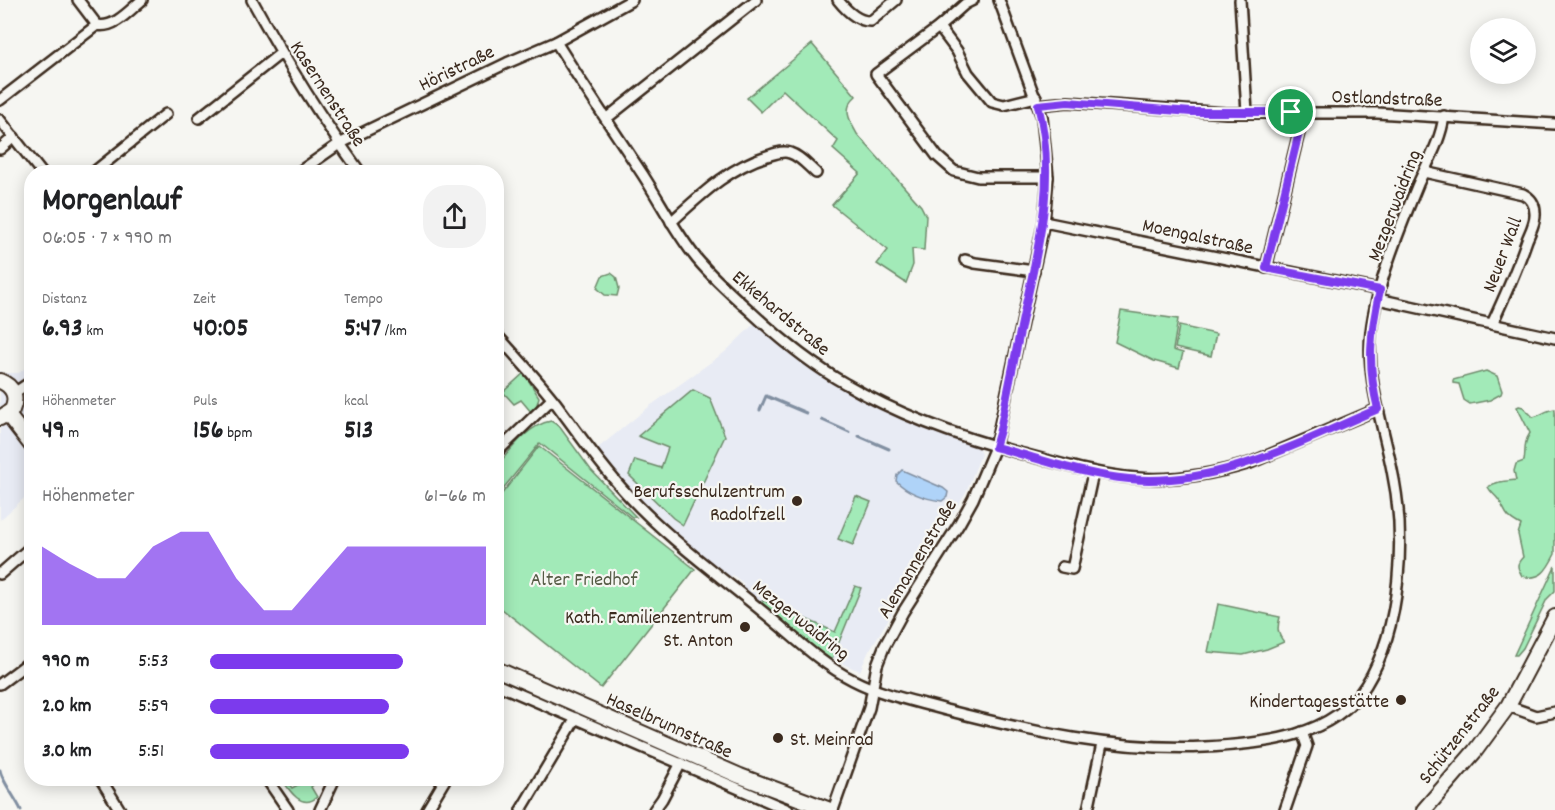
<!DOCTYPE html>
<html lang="de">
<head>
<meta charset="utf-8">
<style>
  :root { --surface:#fff; --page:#f2f2f2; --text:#202124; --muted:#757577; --accent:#7c3aed }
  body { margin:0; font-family:Dekko,sans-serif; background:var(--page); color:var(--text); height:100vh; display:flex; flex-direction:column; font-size:22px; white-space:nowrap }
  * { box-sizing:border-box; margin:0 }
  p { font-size:20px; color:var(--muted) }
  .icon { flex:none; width:33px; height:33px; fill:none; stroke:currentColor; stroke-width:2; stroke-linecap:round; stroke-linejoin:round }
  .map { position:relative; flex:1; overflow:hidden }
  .drawer { position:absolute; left:24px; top:165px; width:480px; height:621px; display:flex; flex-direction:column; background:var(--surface); border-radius:24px; box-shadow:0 3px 15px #0003 }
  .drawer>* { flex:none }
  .controls { position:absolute; left:1470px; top:18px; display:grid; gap:12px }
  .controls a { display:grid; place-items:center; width:66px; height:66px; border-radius:50%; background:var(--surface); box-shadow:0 3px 15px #0003; font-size:30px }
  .pin { position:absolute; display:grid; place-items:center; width:51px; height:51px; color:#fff; margin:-26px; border:3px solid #fff; border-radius:50%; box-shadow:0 2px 6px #0007 }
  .round { display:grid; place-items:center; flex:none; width:63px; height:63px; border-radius:24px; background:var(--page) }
  .head { display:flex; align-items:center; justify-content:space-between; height:102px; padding:0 18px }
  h1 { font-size:33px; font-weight:800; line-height:45px }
  .stats { display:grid; grid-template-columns:repeat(3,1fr); gap:9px; height:102px; padding:6px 18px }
  .stats div { display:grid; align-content:center }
  .stats b { font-size:26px; font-weight:800 }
  .stats small { font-size:16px; font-weight:400 }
  .stats p { font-size:16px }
  .chart { height:168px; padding:12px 18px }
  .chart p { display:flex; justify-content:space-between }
  .chart svg { width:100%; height:108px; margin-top:6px; fill:var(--accent); opacity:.7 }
  ul { padding:0 18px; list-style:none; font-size:20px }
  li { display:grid; grid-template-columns:96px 72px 1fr; align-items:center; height:45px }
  li i { height:15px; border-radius:8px; background:var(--accent) }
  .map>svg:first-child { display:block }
  .built { fill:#e8ebf4 }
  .green { fill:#a2eab8; stroke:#6e8a6b; stroke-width:1.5 }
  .water { fill:#afd3f8; stroke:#818fa1; stroke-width:1.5 }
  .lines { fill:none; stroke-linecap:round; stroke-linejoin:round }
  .stream { stroke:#818fa1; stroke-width:3 }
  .street-casing { stroke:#3b2a1e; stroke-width:14 }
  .secondary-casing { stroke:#3b2a1e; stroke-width:18 }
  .street { stroke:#f6f6f2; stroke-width:9 }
  .secondary { stroke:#f6f6f2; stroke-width:14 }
  .route-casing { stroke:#fff; stroke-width:12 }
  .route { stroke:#7c3aed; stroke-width:8 }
  .poi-dot { fill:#3b2a1e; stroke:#f6f6f2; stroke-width:2 }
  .labels { text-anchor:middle; stroke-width:4.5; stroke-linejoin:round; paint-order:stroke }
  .street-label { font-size:20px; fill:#3b2a1e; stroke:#f6f6f2 }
  .poi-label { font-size:20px; fill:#3b2a1e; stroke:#f6f6f2; text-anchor:end }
  .park-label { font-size:20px; fill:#555a44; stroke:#f6f6f2 }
</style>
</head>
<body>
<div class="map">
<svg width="1555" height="810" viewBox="0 0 1555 810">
  <rect width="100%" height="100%" fill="#f6f6f2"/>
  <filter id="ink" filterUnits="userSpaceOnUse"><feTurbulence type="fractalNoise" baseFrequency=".0167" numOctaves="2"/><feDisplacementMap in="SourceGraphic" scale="12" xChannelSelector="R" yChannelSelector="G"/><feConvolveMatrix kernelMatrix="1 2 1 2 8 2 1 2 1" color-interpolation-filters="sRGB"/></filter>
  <g filter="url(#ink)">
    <!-- built -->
    <g class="built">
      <polygon points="755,323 840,384 978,446 981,455 966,492 869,651 860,671 845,665 791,630 738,591 744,584 733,575 727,582 670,534 593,452 650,406 725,352"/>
      <polygon points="31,363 31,492 0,520 0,371 4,373 19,373"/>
    </g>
    <!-- green -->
    <g class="green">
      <path d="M812 44 856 96C842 108 849 120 857 134L921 206 926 216 924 250 912 249 913 265 906 283 877 264 888 250 832 205 860 173 833 149 838 141 783 90 761 112 747 98Z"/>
      <polygon points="611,273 616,277 619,288 617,296 605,295 597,288 602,276"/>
      <polygon points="1121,311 1178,319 1173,350 1183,353 1179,368 1154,361 1115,342"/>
      <polygon points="1179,326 1216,334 1211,356 1175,348"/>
      <polygon points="1486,371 1497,376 1502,391 1501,394 1490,400 1470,404 1464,400 1459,384 1453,383 1453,380"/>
      <polygon points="524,373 539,397 536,408 532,413 521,400 514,404 503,392"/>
      <polygon points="693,390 710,398 725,436 683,525 673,518 629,475 635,460 661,468 668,448 638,436"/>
      <path d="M1519 406 1523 407 1533 417C1541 416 1545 410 1555 409V554C1547 570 1541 581 1522 576 1517 567 1516 564 1523 557L1518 534 1521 525C1502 515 1508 513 1498 499 1494 494 1491 493 1488 487 1496 481 1506 481 1516 480L1514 471 1516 464 1524 461C1526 450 1523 444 1530 433L1517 407Z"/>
      <path d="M551 421 559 426 591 470 636 517H632L540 443 497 496V466C511 449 528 425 551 421Z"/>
      <polygon points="539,446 695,569 601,688 497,605 497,500"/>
      <polygon points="856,496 871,502 853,545 838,539"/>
      <polygon points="1555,566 1555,591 1547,599 1523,648 1517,655 1514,655"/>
      <polygon points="855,586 861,588 830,664 759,606 762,601 765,601 835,632"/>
      <path d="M1218 604 1280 617C1277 628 1277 633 1284 642L1267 649 1243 655 1208 652Z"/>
      <path d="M282 779H285L292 788 309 779H319L311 787 317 797C302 810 290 792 282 779Z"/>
    </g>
    <!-- water -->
    <path class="water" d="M902 470 943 488 948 492 947 497 942 501C926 499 908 493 896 481L897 475Z"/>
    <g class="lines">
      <!-- stream -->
      <g class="stream">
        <polyline points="760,410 766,396 806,413"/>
        <polyline points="822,420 849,432"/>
        <polyline points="859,436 889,449"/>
        <path d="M0 770C1 779 16 799 21 810"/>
      </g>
      <!-- street casing -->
      <g class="street-casing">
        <g id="street">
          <polyline points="78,0 97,25"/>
          <path d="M252 0C285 60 320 117 360 172"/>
          <path d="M838 0C846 10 858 22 871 21L896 0"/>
          <polyline points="973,0 965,4 939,27 876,74 937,156 954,171 978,177 1048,177"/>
          <polyline points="1240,0 1247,112"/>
          <polyline points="939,27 957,51 968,73 992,102 1004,105 1036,97"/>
          <path d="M556 42C584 87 614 131 643 175 661 203 676 233 697 259 713 278 731 294 749 310 779 338 810 364 846 384 900 416 963 438 1023 454 1112 478 1158 491 1250 463L1378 409"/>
          <path d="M0 100 97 25C114 29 130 10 142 0"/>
          <polyline points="1038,105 1068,102 1226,113 1377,113 1555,124"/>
          <polyline points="199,118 281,53"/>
          <polyline points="607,118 756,0"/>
          <polyline points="0,120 41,172"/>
          <polyline points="0,149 14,137"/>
          <polyline points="94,172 166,114"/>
          <polyline points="299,172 339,144 507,63 556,42 632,0"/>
          <path d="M1424 172 1523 194C1531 198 1535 204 1535 213 1536 222 1530 232 1527 240 1517 269 1505 296 1492 324"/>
          <path d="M671 222C701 195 728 168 767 156 774 154 783 150 790 153 800 156 808 166 816 173"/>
          <polyline points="1044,222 1380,290"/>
          <polyline points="965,260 975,263 1034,271"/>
          <polyline points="1266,268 1304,112"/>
          <polyline points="1378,299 1555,338"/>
          <path d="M496 334C516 356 537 379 555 402 578 433 600 465 626 493 666 537 716 573 762 611 791 634 819 663 853 680 882 695 915 701 946 710 1033 732 1114 751 1205 747 1262 744 1333 738 1366 685 1402 627 1406 535 1392 470 1383 424 1366 379 1371 332 1376 286 1400 228 1418 184 1428 162 1441 140 1444 116"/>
          <polyline points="14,393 32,381"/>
          <polyline points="496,453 552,399"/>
          <polyline points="1062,567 1072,569 1093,473"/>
          <polyline points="0,574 32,546"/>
          <polyline points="0,684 32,660"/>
          <polyline points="496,684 788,810"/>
          <polyline points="1508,706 1536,716 1555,712"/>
          <polyline points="100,778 120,810"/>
          <polyline points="266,778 288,810"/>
          <polyline points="320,810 335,778"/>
          <polyline points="427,810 446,778"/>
          <polyline points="521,810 576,718"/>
          <polyline points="654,810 662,799 681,763"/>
          <polyline points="833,810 869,708 877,665 884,647 903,612 959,524 973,499 995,447 1044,222 1048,177 1042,117 999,0"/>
          <polyline points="1088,810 1102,744"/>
          <polyline points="1285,810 1307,746 1302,732"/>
        </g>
      </g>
      <!-- secondary casing -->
      <g class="secondary-casing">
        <g id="secondary">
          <path d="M0 381C13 386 18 397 12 410L0 418"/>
          <polyline points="8,415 32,446"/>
          <polyline points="496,669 740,776 830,810"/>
          <polyline points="1424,810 1475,751 1508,706 1555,617"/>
        </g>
      </g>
      <!-- street -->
      <use href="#street" class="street"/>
      <!-- secondary -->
      <use href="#secondary" class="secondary"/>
    </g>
  </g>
  <g class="lines" filter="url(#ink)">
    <!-- route casing -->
    <g class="route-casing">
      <path id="route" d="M1068 102 1191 112H1304L1266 268 1380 290C1370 333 1367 366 1378 409 1298 443 1218 487 1129 479 1083 475 1038 458 995 447L1000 430C1008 392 1015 355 1023 317 1039 246 1057 177 1038 105Z"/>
    </g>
    <!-- route -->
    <use href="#route" class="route"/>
  </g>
  <!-- markers -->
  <g class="poi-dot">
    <circle cx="797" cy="501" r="6"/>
    <circle cx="745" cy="627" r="6"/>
    <circle cx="1401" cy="700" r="6"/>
    <circle cx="778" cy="738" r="6"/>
  </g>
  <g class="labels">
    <!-- street labels -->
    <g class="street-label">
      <text transform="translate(456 67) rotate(-26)" y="7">Höristraße</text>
      <text transform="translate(329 93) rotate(57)" y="7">Kasernenstraße</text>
      <text transform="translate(1387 97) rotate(2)" y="7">Ostlandstraße</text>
      <text transform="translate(1393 205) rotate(-69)" y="7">Mezgerwaidring</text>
      <text transform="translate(1198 235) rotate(12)" y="7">Moengalstraße</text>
      <text transform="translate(1501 254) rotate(-69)" y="7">Neuer Wall</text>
      <text transform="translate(782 312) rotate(40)" y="7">Ekkehardstraße</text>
      <text transform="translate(916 558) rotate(-59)" y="7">Alemannenstraße</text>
      <text transform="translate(802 619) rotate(38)" y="7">Mezgerwaidring</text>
      <text transform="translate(670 724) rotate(24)" y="7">Haselbrunnstraße</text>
      <text transform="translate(1458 734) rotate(-52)" y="7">Schützenstraße</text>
    </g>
    <!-- poi labels -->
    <g class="poi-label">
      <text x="785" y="497">Berufsschulzentrum<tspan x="785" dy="23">Radolfzell</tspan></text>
      <text x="733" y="623">Kath. Familienzentrum<tspan x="733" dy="23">St. Anton</tspan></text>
      <text x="1389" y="707">Kindertagesstätte</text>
      <text x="790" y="745" text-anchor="start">St. Meinrad</text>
    </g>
    <!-- park labels -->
    <g class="park-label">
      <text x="584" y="585">Alter Friedhof</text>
    </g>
  </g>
</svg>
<div class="controls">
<a><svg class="icon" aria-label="layers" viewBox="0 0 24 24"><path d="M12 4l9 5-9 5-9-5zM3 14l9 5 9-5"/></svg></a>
</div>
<div class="pin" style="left:1291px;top:112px;background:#1e9e55"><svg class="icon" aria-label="arrive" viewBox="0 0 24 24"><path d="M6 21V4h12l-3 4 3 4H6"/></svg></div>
<section class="drawer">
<div class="head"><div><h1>Morgenlauf</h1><p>06:05 · 7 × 990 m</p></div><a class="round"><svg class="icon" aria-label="share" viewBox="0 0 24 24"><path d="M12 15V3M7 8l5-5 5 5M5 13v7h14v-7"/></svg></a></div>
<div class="stats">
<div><p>Distanz</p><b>6.93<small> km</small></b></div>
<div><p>Zeit</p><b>40:05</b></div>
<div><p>Tempo</p><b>5:47<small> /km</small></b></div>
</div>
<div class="stats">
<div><p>Höhenmeter</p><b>49<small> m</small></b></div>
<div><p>Puls</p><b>156<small> bpm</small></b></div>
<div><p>kcal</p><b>513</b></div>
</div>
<div class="chart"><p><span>Höhenmeter</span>61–66 m</p>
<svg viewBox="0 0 160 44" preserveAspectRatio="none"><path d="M0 44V12L10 19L20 25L30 25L40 12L50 6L60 6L70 25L80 38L90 38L100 25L110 12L120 12L130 12L140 12L150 12L160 12V44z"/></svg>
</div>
<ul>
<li><b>990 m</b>5:53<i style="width:70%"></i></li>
<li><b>2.0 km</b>5:59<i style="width:65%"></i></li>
<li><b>3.0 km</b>5:51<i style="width:72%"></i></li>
</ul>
</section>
</div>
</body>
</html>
